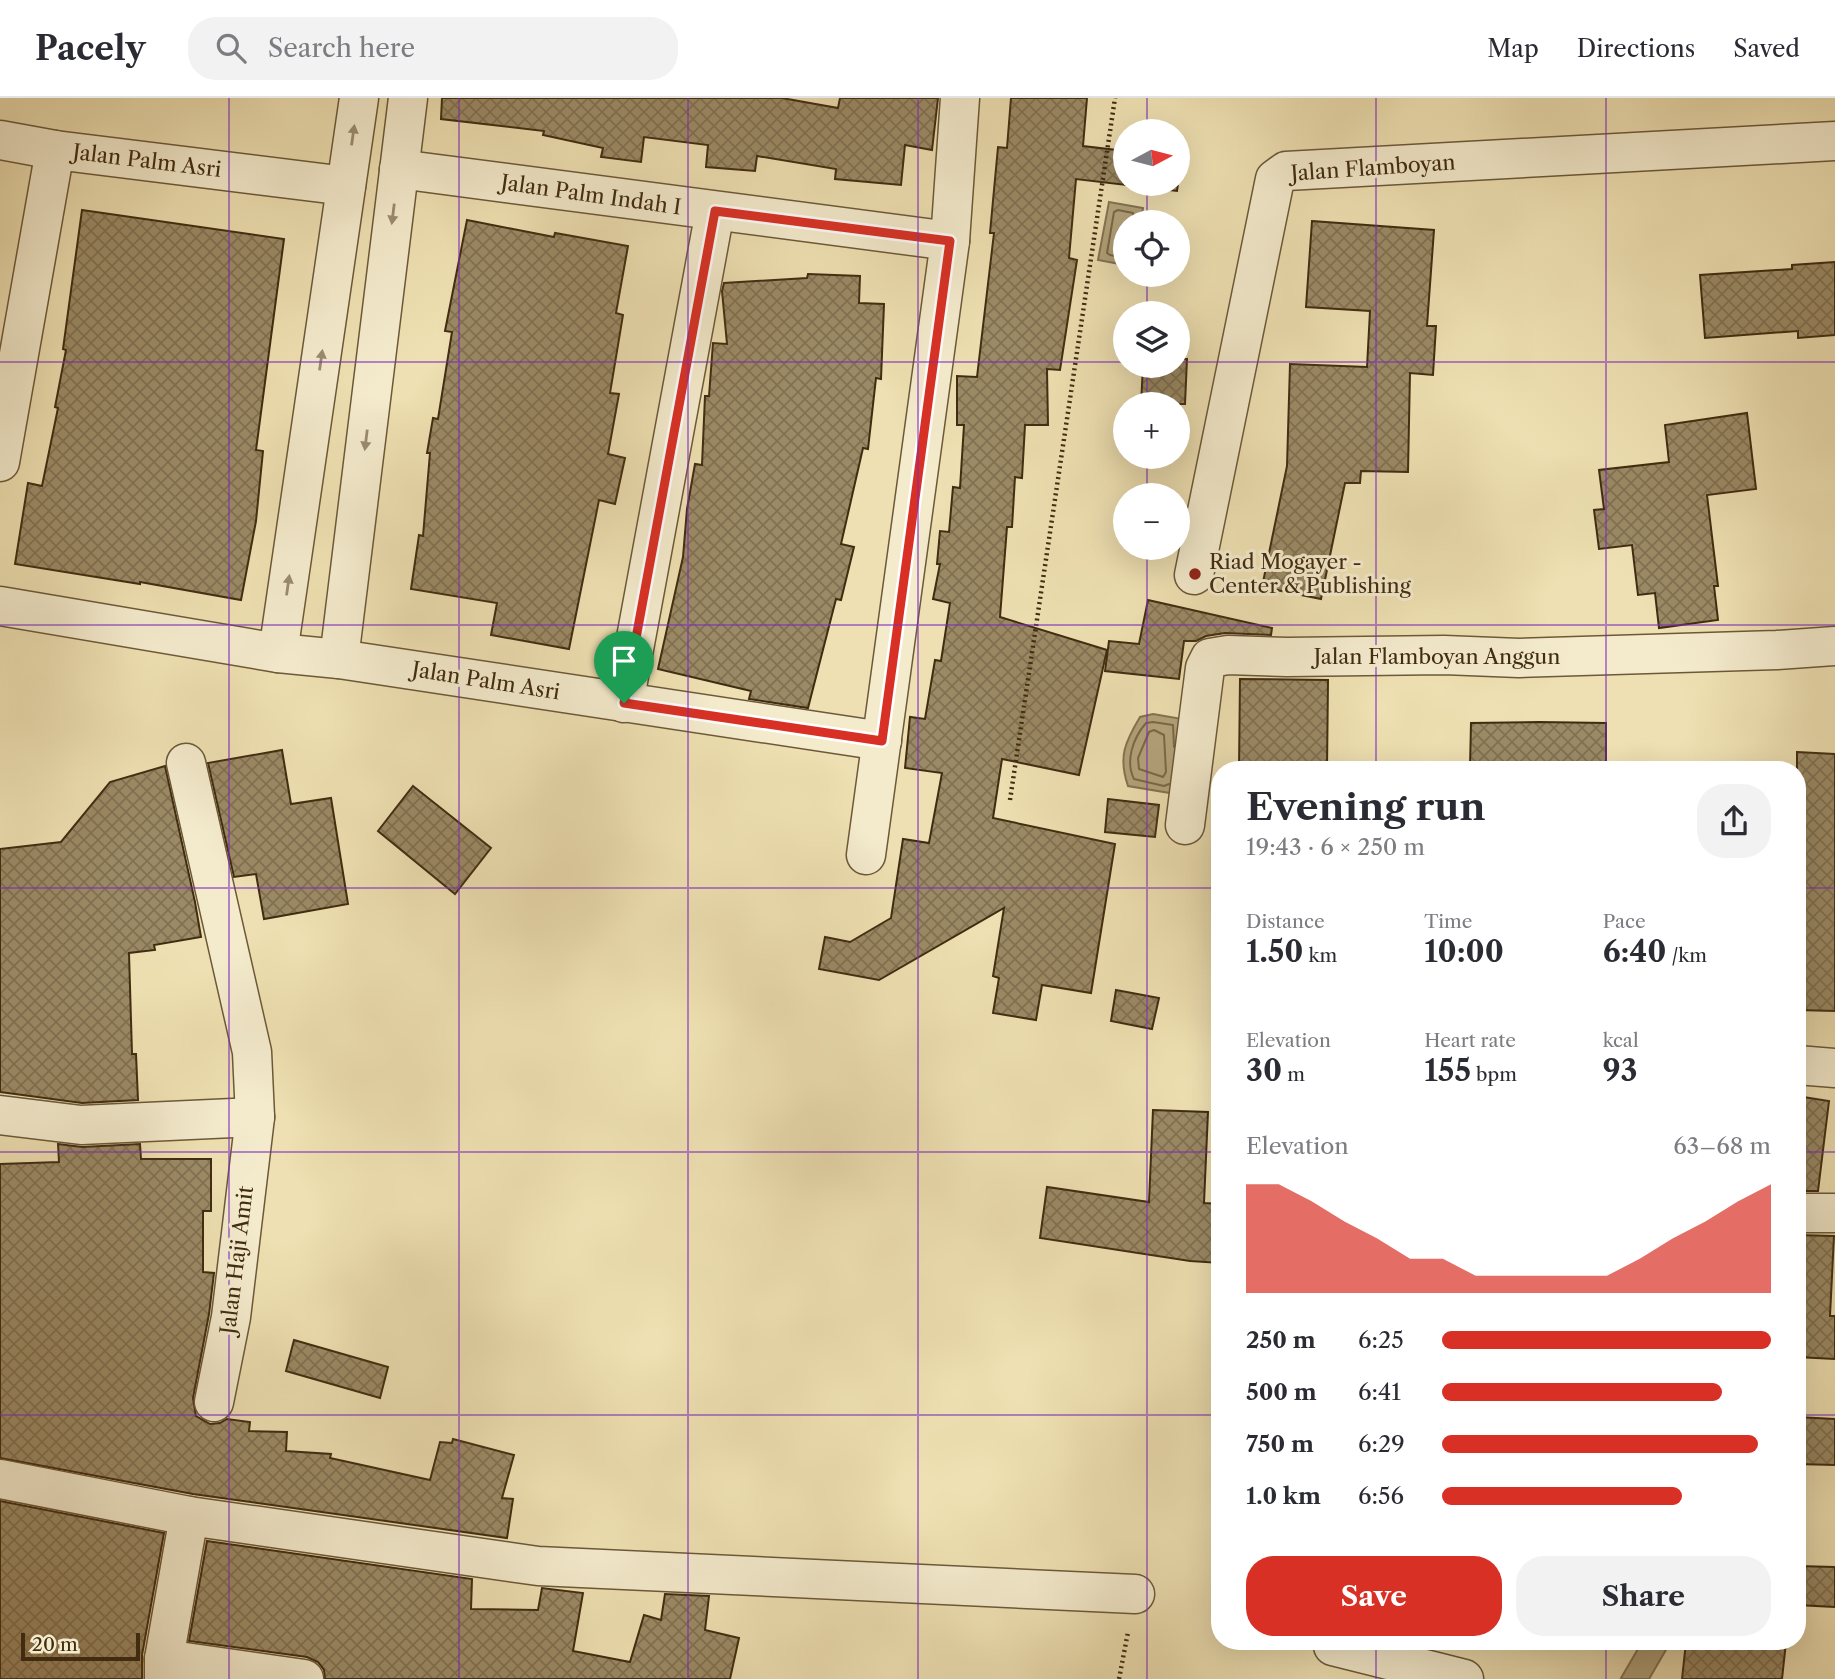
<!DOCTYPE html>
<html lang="en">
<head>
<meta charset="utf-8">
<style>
  :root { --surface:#fff; --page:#f2f2f3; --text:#2b2b33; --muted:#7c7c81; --line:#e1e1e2; --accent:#d93025 }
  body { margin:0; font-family:"Libre Caslon Text",serif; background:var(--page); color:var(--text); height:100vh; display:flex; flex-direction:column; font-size:26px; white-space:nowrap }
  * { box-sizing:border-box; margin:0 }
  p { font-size:23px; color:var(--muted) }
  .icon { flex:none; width:38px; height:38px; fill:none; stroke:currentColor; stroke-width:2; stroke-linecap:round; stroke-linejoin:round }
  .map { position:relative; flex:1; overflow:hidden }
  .side { position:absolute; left:1211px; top:663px; width:595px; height:889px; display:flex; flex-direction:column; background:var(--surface); border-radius:28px; box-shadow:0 7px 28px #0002 }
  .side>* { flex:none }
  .needle { width:46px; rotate:83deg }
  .tools { position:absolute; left:1113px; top:21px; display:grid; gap:14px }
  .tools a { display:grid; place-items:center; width:77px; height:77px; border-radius:50%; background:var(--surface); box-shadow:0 7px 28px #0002; font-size:35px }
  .scale { position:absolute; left:21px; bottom:18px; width:119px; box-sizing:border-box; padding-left:7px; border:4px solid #412c11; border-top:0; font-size:19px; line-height:24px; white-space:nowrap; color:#412c11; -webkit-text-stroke:5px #f4ebcd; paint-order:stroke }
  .pin { position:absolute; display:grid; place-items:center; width:60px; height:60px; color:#fff; margin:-72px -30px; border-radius:50% 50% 50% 0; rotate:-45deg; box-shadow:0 0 7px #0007 }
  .pin .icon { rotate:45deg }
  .round { display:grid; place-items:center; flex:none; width:74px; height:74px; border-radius:28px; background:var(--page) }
  .summary { display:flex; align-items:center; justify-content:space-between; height:119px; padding:0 35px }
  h1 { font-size:38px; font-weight:800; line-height:52px }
  .stats { display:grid; grid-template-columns:repeat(3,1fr); gap:10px; height:119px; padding:7px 35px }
  .stats div { display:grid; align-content:center }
  .stats b { font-size:30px; font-weight:800 }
  .stats small { font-size:19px; font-weight:400 }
  .stats p { font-size:19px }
  .chart { height:196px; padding:14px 35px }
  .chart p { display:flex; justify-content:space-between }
  .chart svg { width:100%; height:126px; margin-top:7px; fill:var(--accent); opacity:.7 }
  .button { display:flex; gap:14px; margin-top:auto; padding:14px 35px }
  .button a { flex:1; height:80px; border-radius:28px; background:var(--accent); color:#fff; font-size:28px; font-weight:800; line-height:80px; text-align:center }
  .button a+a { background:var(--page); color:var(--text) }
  ul { padding:0 35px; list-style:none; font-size:23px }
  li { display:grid; grid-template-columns:112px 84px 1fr; align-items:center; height:52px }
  li i { height:18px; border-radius:9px; background:var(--accent) }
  header { display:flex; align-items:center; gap:42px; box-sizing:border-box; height:98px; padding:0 35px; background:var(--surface); border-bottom:2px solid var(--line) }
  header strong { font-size:33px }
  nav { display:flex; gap:38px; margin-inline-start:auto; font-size:24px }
  .search { width:490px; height:63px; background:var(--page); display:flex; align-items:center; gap:18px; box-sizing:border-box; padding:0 24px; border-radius:28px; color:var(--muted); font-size:26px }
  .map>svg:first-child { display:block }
  .water { fill:#b3a37b; stroke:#857351; stroke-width:2 }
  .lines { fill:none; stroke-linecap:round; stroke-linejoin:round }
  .shore { stroke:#7a6846; stroke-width:2 }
  .building { fill:url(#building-cross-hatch); stroke:#412c11; stroke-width:2 }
  .minor-casing { stroke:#6c5939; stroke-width:41 }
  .path { stroke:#412c11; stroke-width:4.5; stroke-dasharray:2 3.5; stroke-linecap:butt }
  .minor { stroke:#f4ebcd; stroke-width:38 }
  .oneway { fill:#9a8c6f }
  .route-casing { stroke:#fff; stroke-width:14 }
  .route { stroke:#d93025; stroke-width:9 }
  .grid { fill:none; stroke:#7b2cbf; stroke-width:2; stroke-opacity:0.55 }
  .poi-dot { fill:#8f2418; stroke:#f4ebcd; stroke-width:2.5 }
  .labels { text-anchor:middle; stroke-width:6; stroke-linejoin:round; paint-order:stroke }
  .street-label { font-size:21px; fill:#412c11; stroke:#f4ebcd }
  .poi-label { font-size:21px; fill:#412c11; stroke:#f4ebcd; text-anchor:start }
</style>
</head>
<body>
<header>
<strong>Pacely</strong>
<div class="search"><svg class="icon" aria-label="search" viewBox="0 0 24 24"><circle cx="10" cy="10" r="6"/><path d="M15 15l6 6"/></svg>Search here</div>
<nav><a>Map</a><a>Directions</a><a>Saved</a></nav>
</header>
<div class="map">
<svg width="1835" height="1581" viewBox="0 0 1835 1581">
  <defs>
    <pattern id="building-cross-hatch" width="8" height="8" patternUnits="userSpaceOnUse" patternTransform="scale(1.75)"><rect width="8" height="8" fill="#9b8a65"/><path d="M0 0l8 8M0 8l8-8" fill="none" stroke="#807152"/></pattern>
  </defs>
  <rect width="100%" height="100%" fill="#eee0b2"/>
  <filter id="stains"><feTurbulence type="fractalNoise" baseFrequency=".00286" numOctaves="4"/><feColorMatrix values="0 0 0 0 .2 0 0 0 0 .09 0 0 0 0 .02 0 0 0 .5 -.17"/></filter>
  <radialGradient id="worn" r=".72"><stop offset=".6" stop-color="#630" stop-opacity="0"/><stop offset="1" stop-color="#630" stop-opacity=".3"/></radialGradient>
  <!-- water -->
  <g class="water">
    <polygon points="1109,104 1143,110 1141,124 1125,124 1125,167 1098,162"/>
    <path d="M1153 616 1182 621 1170 695 1128 688C1118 659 1125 644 1140 619Z"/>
    <polygon points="1642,1544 1670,1545 1649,1581 1623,1581 1621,1580"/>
  </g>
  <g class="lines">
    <!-- shore -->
    <g class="shore">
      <polyline points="1125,160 1110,157 1107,155 1114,114 1118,112 1133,115 1134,124"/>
      <polygon points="1154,632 1164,637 1166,674 1163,679 1139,671 1138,660 1149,634"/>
      <path d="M1169 686 1164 688 1134 681C1125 663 1133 640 1146 625L1153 624 1173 627 1174 649"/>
    </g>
  </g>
  <!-- building -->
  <g class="building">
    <polygon points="442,0 782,0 838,10 840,0 938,0 932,52 905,47 901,87 835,81 836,71 757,58 755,73 706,69 708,47 644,39 641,64 601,59 603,50 543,37 544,33 441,21"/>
    <polygon points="1011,0 1087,0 1083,48 1125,53 1125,86 1178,86 1177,93 1076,81 1069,160 1077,162 1060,272 1047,271 1048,327 1025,327 1022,380 1015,379 1012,429 1007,429 1000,519 1107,552 1079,677 1002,661 993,720 1115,746 1091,895 1042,887 1036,922 993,915 999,880 993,878 1004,810 879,882 819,871 825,839 850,844 891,820 903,741 929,745 942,675 905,670 910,619 925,621 935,562 941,563 950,505 933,501 940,466 937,466 940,433 949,434 953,389 960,390 964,327 957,327 957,278 977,279 994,135 990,135 998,49 1007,50"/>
    <polygon points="82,112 284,141 256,352 263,353 256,423 241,502 140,484 140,486 15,466 28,385 42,388 58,310 55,309 66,252 63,251"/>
    <polygon points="467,122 554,139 555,135 628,148 616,215 623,217 610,295 619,296 608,356 625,360 615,406 599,402 569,551 491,537 497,505 411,491 419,437 423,438 430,355 427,355 433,320 438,321 452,234 445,233"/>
    <polygon points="1312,123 1434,132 1427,228 1436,228 1433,277 1410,275 1408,374 1361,373 1360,385 1345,385 1321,501 1262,489 1287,368 1290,266 1367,269 1370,213 1306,209"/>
    <polygon points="1835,164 1835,237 1798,240 1798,233 1705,240 1700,177 1792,171 1792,167"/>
    <polygon points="808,176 860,178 859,205 884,206 881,281 876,280 868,351 863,350 841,446 854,449 841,502 836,501 808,610 749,601 751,593 658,571 683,459 687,411 695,366 702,367 705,298 709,298 713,245 727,246 722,193 724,185 807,180"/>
    <polygon points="1178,261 1187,261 1185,306 1141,306 1143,268 1178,268"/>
    <polygon points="1747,315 1756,391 1707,397 1718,488 1714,488 1718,522 1659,530 1655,495 1638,497 1632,447 1599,451 1594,412 1604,411 1599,372 1669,364 1665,327"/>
    <polygon points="1148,502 1272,530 1271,537 1225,535 1206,538 1196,543 1184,543 1179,581 1105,573 1109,543 1139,546"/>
    <polygon points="1240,581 1328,582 1327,672 1239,672"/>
    <polygon points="1539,624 1606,625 1606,672 1470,669 1471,625"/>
    <polygon points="282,652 291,706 331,700 348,806 264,821 256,776 234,779 208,665"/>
    <polygon points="1797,654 1835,656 1835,913 1797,912"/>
    <polygon points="165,668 195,804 201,839 154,847 155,852 129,855 132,956 136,956 138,1002 82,1005 0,994 0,751 61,744 110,684"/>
    <polygon points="413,688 491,750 455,796 378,733"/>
    <polygon points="1108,701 1159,707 1155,739 1105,734"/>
    <polygon points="1116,892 1159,900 1152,931 1111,923"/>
    <polygon points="1797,998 1829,1003 1818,1093 1797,1093"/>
    <polygon points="1153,1012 1208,1014 1204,1105 1220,1106 1220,1165 1190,1163 1040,1140 1047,1089 1149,1104"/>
    <polygon points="58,1046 82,1049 140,1046 141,1061 211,1061 211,1113 203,1113 203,1174 214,1175 209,1216 193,1300 196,1318 210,1326 220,1325 227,1321 250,1324 249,1333 287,1334 286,1353 331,1356 330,1360 430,1382 440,1344 452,1345 453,1341 514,1357 502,1400 513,1401 507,1440 193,1396 0,1360 0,1066 59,1064"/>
    <polygon points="1797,1137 1834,1138 1830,1218 1835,1218 1835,1261 1797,1259"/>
    <polygon points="294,1242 388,1269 380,1300 286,1273"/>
    <polygon points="1797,1319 1835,1321 1835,1367 1797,1366"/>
    <polygon points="0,1403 164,1435 142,1557 142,1581 0,1581"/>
    <polygon points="207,1443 472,1481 471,1511 538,1512 542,1490 583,1495 573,1553 630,1564 644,1517 661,1522 665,1496 709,1498 705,1532 739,1540 730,1581 325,1581 324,1572 318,1564 307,1559 189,1543"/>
    <polygon points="1797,1468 1835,1469 1835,1509 1797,1507"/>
    <polygon points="1686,1544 1786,1544 1782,1581 1682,1581"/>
  </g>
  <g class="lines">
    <!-- minor casing -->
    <g class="minor-casing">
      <g id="minor">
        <polyline points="0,42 55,52"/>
        <polyline points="399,71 950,143"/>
        <polyline points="0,364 55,52 346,88"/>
        <polyline points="1194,477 1275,81 1286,73 1835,43"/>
        <polyline points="0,508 278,555 339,561 882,643"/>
        <polyline points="278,555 359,0"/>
        <polyline points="339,561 408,0"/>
        <polyline points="624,605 715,113"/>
        <polyline points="186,665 252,954 255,1019 231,1219 214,1304"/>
        <polyline points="1185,727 1205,570 1210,560 1228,557 1287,559 1444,557 1519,560 1777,552 1835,548"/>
        <polyline points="866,757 950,143 960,0"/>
        <polyline points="1797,967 1835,970"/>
        <polyline points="0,1017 81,1027 255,1019"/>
        <polyline points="1797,1115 1835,1115"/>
        <polyline points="0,1381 189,1418 538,1468 1135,1496"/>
        <polyline points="1333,1548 1464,1581"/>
        <polyline points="164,1561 304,1581"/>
        <polyline points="164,1581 164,1561 189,1418"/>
      </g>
    </g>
    <!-- path -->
    <g class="path">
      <polyline points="1010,702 1115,0"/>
      <polyline points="1119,1581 1128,1534"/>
    </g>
    <!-- minor -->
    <use href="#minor" class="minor"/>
  </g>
  <!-- one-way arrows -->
  <defs><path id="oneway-solid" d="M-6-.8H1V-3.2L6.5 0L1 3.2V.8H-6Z" transform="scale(1.75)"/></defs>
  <g class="oneway">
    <use href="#oneway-solid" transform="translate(353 37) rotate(-82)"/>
    <use href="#oneway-solid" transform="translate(393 116) rotate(97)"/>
    <use href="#oneway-solid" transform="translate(321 262) rotate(-82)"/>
    <use href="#oneway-solid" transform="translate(366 342) rotate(97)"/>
    <use href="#oneway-solid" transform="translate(288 487) rotate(-82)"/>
  </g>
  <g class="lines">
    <!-- route casing -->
    <g class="route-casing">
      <polygon id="route" points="715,113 950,143 882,643 624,605"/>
    </g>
    <!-- route -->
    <use href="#route" class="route"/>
  </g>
  <!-- grid -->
  <path class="grid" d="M229 0V1581M459 0V1581M688 0V1581M918 0V1581M1147 0V33M1376 0V672M1606 0V672M1147 86V124M1147 177V215M0 264H1125M1178 264H1835M1147 268V306M1147 359V397M1147 450V1581M0 527H1835M0 790H1220M1797 790H1835M0 1054H1220M1797 1054H1835M0 1317H1220M1797 1317H1835M1376 1544V1581M1606 1544V1581"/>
  <!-- markers -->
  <circle class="poi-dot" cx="1195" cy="476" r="7"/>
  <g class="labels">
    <!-- street labels -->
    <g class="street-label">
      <text transform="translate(147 63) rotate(7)" y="7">Jalan Palm Asri</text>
      <text transform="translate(1373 70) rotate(-4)" y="7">Jalan Flamboyan</text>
      <text transform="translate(591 97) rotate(8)" y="7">Jalan Palm Indah I</text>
      <text x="1437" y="566">Jalan Flamboyan Anggun</text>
      <text transform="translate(486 583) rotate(9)" y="7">Jalan Palm Asri</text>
      <text transform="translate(237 1162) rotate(-83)" y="7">Jalan Haji Amit</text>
    </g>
    <!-- poi labels -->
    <g class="poi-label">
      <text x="1209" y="471">Riad Mogayer -<tspan x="1209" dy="24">Center &amp; Publishing</tspan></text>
    </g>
  </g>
  <rect width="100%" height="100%" filter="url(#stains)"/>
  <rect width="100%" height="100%" fill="url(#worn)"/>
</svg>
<div class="tools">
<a><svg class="needle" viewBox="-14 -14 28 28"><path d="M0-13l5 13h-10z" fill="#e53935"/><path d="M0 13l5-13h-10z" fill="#7c7c81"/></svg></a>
<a><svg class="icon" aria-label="locate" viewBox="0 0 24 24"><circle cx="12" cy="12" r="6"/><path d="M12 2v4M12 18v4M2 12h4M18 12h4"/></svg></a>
<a><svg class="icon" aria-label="layers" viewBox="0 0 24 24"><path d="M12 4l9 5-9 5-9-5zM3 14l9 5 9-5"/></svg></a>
<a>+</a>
<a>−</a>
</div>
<div class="scale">20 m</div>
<div class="pin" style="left:624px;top:605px;background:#1e9e55"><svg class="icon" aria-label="arrive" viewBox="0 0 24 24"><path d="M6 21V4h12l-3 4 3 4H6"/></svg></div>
<section class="side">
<div class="summary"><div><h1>Evening run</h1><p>19:43 · 6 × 250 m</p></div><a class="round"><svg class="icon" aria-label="share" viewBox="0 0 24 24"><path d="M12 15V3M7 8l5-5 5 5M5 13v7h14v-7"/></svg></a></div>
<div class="stats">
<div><p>Distance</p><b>1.50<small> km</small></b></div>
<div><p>Time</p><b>10:00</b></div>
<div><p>Pace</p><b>6:40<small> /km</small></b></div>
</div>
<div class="stats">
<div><p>Elevation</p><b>30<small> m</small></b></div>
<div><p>Heart rate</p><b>155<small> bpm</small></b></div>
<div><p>kcal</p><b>93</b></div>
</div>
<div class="chart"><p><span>Elevation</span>63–68 m</p>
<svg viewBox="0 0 160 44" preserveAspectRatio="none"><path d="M0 44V6L10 6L20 12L30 19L40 25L50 32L60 32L70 38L80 38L90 38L100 38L110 38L120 32L130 25L140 19L150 12L160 6V44z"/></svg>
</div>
<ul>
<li><b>250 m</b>6:25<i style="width:100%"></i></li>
<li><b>500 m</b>6:41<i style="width:85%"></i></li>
<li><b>750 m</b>6:29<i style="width:96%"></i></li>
<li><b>1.0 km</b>6:56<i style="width:73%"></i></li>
</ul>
<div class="button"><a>Save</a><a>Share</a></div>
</section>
</div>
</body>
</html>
